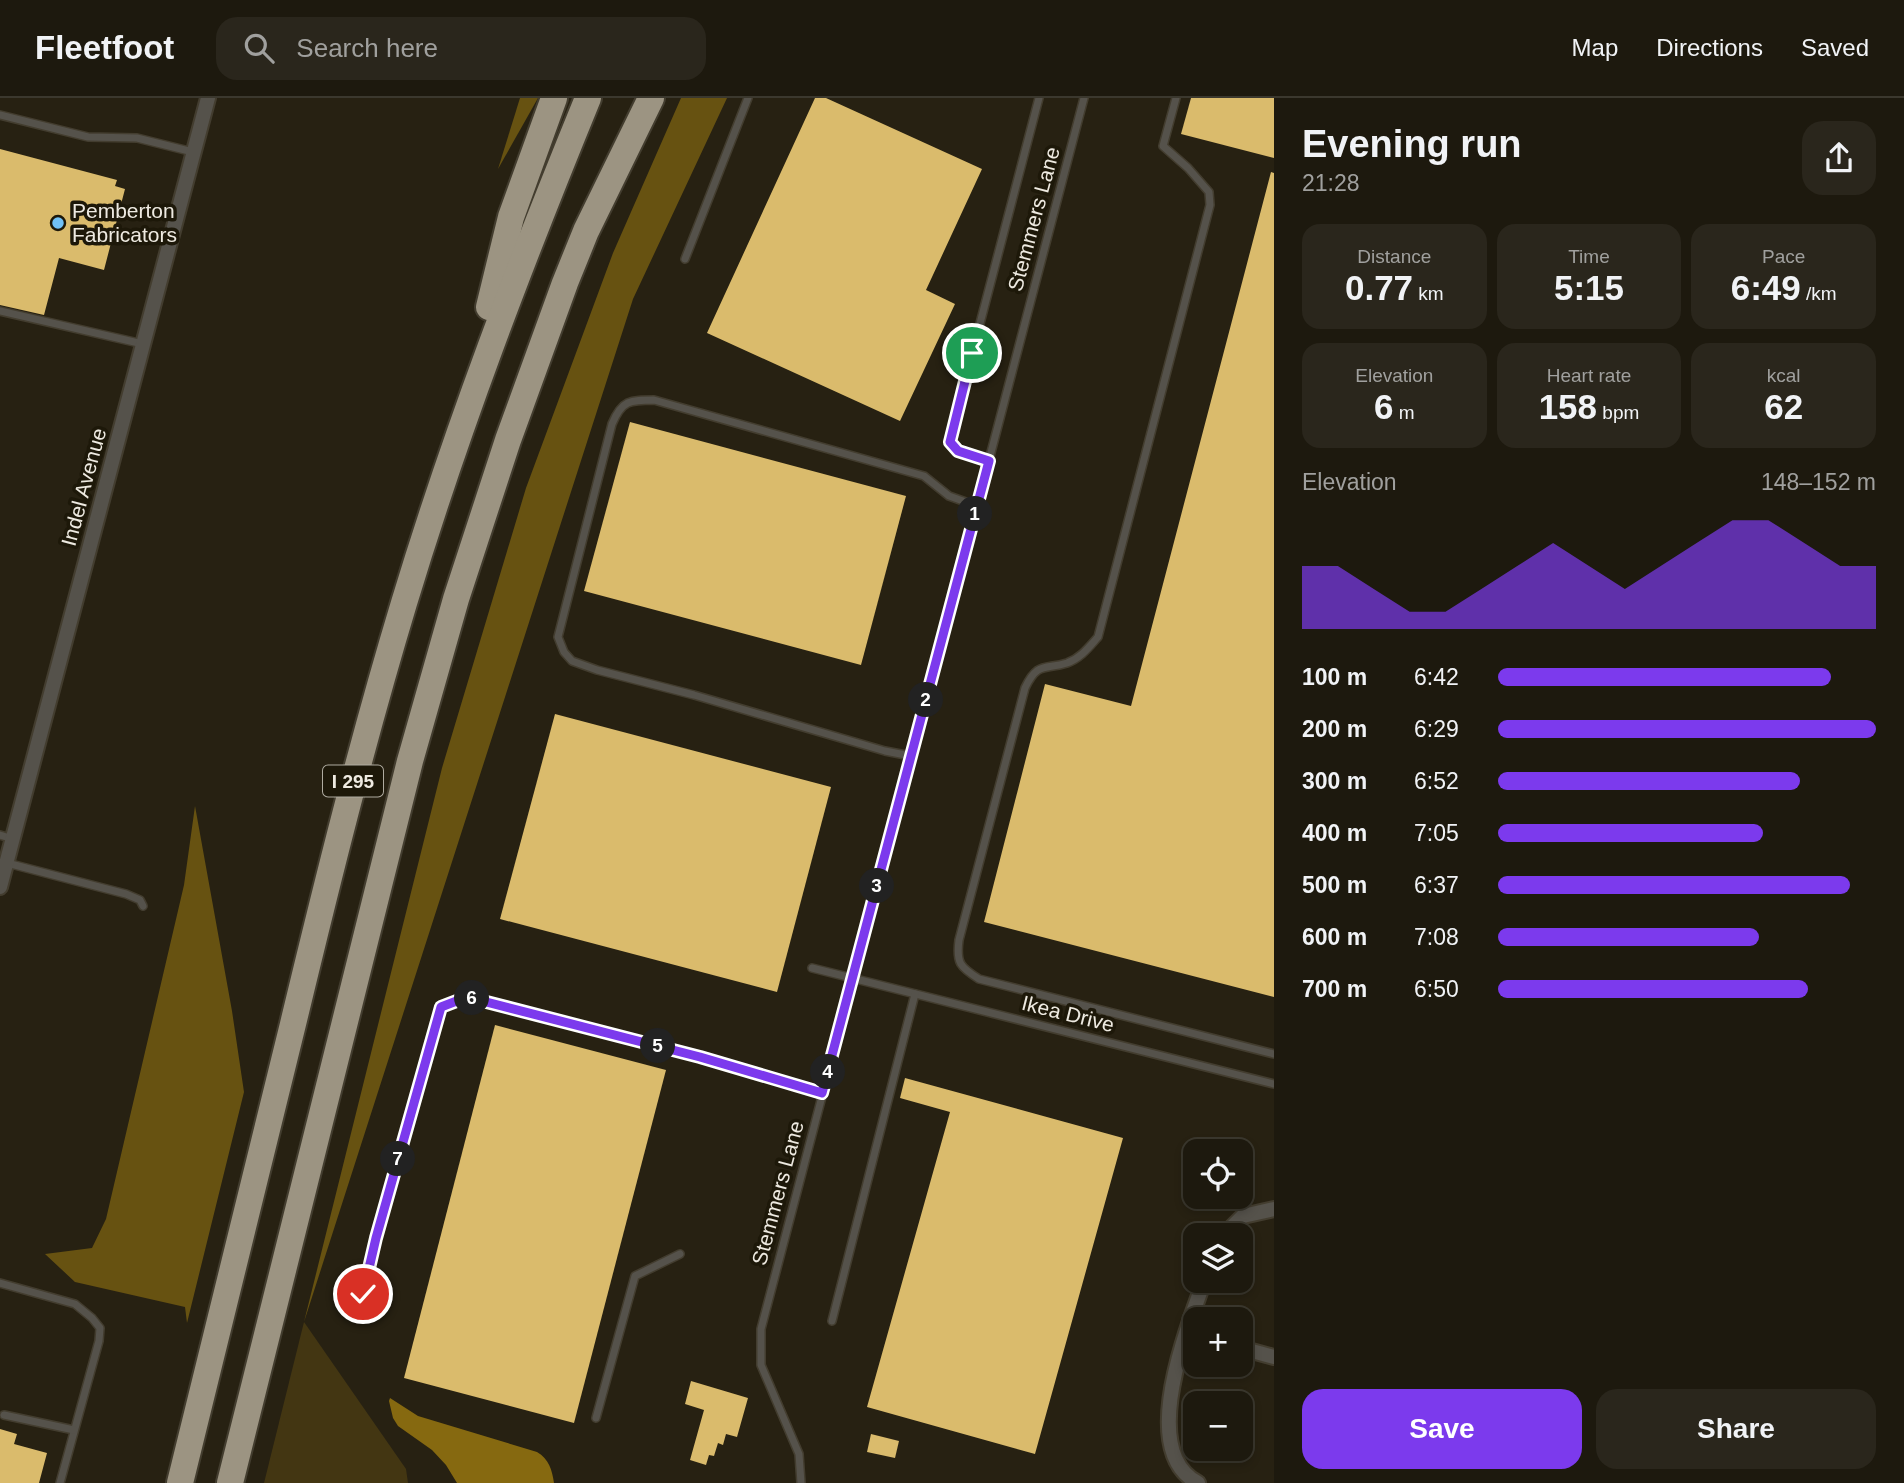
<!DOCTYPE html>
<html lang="en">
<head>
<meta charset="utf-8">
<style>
  :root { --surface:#1d190e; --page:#2a261c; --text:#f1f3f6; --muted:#a0a09e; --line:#3b382e; --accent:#7c3aed }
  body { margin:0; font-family:Arial,sans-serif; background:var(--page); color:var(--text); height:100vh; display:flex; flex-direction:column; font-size:26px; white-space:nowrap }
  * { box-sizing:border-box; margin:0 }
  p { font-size:23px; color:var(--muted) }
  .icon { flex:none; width:38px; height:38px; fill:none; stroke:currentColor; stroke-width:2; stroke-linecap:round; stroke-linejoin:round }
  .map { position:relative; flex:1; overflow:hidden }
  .panel { display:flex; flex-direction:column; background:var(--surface); width:630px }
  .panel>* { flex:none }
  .tools { position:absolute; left:1183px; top:1041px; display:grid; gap:14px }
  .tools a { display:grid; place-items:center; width:70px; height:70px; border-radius:14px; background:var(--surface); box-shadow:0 4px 10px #0003,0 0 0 2px var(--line); font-size:35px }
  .pin { position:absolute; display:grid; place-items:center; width:60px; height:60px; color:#fff; margin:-30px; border:4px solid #fff; border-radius:50%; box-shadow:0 2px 7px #0007 }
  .km { position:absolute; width:35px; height:35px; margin:-18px; border-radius:50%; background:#222; color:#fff; font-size:19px; line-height:35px; text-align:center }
  .round { display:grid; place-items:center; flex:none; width:74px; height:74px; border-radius:21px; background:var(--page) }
  .overview { display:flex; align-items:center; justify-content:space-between; height:119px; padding:0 28px }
  h1 { font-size:38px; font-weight:700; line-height:52px }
  .metrics { display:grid; grid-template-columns:repeat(3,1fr); gap:10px; height:119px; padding:7px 28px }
  .metrics div { display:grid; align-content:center; border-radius:18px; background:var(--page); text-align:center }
  .metrics b { font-size:35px; font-weight:700 }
  .metrics small { font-size:19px; font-weight:400 }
  .metrics p { font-size:19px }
  .chart { height:196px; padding:14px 28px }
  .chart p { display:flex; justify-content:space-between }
  .chart svg { width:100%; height:126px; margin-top:7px; fill:var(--accent); opacity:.7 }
  .primary-button { display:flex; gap:14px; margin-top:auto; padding:14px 28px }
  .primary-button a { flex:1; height:80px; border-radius:21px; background:var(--accent); color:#fff; font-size:28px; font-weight:700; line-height:80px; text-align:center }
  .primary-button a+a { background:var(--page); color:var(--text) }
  ul { padding:0 28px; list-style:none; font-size:23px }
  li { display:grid; grid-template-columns:112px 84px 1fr; align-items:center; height:52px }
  li i { height:18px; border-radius:9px; background:var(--accent) }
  header { display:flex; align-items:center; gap:42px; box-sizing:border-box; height:98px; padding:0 35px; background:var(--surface); border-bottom:2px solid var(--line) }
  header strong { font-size:33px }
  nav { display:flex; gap:38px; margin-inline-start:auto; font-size:24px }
  .search { width:490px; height:63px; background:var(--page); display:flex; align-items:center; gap:18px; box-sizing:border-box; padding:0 24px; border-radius:21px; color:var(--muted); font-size:26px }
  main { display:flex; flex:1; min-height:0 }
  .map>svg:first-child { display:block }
  .green { fill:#433612 }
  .forest { fill:#675211 }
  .water { fill:#866910 }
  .building { fill:#dabb6c }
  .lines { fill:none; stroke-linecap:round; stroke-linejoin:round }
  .service-casing { stroke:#433d2f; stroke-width:10 }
  .minor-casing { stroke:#433d2f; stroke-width:18 }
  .motorway-casing { stroke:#433d2f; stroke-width:30 }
  .service { stroke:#55524b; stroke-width:7 }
  .minor { stroke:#55524b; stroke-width:14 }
  .motorway { stroke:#9c9482; stroke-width:26 }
  .route-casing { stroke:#fff; stroke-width:14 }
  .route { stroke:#7c3aed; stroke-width:9 }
  .poi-dot { fill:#71c1f5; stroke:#1d1809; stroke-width:2.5 }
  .labels { text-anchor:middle; stroke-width:7; stroke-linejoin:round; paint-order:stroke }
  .shield { fill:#1d1809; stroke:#afaba0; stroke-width:2 }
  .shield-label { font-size:19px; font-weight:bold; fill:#eeeae1 }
  .poi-label { font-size:21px; fill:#eeeae1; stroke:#1d1809; text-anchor:start }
  .street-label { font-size:21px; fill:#eeeae1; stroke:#1d1809 }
</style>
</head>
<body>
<header>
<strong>Fleetfoot</strong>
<div class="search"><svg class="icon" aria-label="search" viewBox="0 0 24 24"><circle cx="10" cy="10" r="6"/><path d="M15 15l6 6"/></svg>Search here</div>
<nav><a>Map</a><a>Directions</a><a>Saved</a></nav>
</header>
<main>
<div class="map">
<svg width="1274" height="1385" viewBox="0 0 1274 1385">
  <rect width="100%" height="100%" fill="#272112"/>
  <!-- green -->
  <polygon class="green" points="304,1224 406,1371 408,1385 264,1385"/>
  <!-- forest -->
  <g class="forest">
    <polygon points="520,0 538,0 498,71"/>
    <polygon points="681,0 727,0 633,201 304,1224 442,670 526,390 613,155"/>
    <polygon points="195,708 232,913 244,994 187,1225 185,1209 75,1184 45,1156 92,1150 106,1121 184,787"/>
  </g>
  <!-- water -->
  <path class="water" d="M390 1300 418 1318 537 1354C549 1361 552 1372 554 1385H457L446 1367 432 1352 398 1328 393 1320 389 1303Z"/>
  <!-- building -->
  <g class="building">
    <polygon points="815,0 826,0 982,71 926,192 955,206 900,323 707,235"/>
    <polygon points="1191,0 1274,0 1274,60 1181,36"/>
    <polygon points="0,51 117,82 115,88 125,91 104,172 59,160 44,217 0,207"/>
    <polygon points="1271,74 1274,75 1274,899 984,824 1045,586 1131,608"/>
    <polygon points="630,324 906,398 861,567 584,493"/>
    <polygon points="555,616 831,689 777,894 500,821"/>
    <polygon points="495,927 666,972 574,1325 404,1280"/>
    <polygon points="905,980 1123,1040 1035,1356 867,1309 950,1014 900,1000"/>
    <polygon points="691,1283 748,1300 737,1339 726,1336 723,1347 718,1345 714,1358 709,1357 706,1367 690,1362 704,1312 685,1306"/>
    <polygon points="0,1331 17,1336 14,1346 47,1355 39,1385 0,1385"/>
    <polygon points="871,1336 899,1343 895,1360 867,1354"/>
  </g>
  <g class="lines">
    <!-- service casing -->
    <g class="service-casing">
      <g id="service">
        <path d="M1176 0 1163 48 1188 70 1209 94 1210 107 1098 539C1089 549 1081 560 1067 565 1045 572 1038 563 1025 590L959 842C956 865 960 869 979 881L1274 956"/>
        <polyline points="0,17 88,39 137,40 193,54"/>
        <polyline points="685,161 748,0"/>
        <polyline points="0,213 143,246"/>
        <path d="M989 363C975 358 953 357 950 340L1039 0"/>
        <path d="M911 658 885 653 694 597 597 572 572 563 564 554 558 539 612 326C622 302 630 302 654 302L924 378 949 398 977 408"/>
        <polyline points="0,737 13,741"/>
        <polyline points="7,765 126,796 140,802 143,808"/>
        <polyline points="812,870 1274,986"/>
        <polyline points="0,1185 75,1206 92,1220 100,1230 99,1243 60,1385"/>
        <polyline points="363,1196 376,1140 441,909 467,899 700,959 822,995"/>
        <polyline points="832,1223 915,896"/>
        <polyline points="4,1317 74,1332"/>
        <polyline points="596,1320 635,1178 680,1156"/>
        <polyline points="801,1385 799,1356 761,1267 761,1231 1084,0"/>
      </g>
    </g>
    <!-- minor casing -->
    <g class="minor-casing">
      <g id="minor">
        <polyline points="0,789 208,0"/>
        <polyline points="1223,1138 1243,1118 1274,1111"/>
        <polyline points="1241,1250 1274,1259"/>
        <path d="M1198 1385C1137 1353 1188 1230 1204 1183"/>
      </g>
    </g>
    <!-- motorway casing -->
    <g class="motorway-casing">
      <g id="motorway">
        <polyline points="489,209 511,119 554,0"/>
        <path d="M180 1385C218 1232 256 1079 293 926 327 785 362 644 404 505 456 333 520 166 588 0"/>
        <polyline points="230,1385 410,663 456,501 508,342 565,185 586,133 651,0"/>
      </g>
    </g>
    <!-- service -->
    <use href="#service" class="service"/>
    <!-- minor -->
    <use href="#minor" class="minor"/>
    <!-- motorway -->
    <use href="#motorway" class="motorway"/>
  </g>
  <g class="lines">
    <!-- route casing -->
    <g class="route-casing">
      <polyline id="route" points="363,1196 376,1140 441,909 467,899 700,959 822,995 989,363 958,353 950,344 972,255"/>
    </g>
    <!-- route -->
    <use href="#route" class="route"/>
  </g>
  <!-- markers -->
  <circle class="poi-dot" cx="58" cy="125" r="7"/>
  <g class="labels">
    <!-- shield labels -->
    <rect class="shield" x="323" y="667.5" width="60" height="31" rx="5"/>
    <g class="shield-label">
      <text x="353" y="690">I 295</text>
    </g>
    <!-- poi labels -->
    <g class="poi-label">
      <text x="72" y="120">Pemberton<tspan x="72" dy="24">Fabricators</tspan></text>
    </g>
    <!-- street labels -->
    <g class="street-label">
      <text transform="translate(1034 121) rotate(-75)" y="7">Stemmers Lane</text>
      <text transform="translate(84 389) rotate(-75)" y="7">Indel Avenue</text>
      <text transform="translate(1068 916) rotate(14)" y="7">Ikea Drive</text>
      <text transform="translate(778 1095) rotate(-75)" y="7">Stemmers Lane</text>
    </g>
  </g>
</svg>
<div class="tools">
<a><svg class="icon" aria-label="locate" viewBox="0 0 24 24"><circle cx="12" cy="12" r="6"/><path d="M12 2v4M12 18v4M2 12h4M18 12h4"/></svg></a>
<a><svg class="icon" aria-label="layers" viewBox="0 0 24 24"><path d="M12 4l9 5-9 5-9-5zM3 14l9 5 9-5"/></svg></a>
<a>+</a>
<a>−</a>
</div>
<div class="pin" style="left:972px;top:255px;background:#1e9e55"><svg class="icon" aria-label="arrive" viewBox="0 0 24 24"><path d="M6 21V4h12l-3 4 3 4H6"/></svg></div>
<div class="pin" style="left:363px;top:1196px;background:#d93025"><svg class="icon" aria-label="check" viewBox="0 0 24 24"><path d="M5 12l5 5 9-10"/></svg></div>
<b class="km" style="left:975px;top:416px">1</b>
<b class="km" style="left:926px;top:602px">2</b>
<b class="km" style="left:877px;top:788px">3</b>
<b class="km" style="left:828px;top:974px">4</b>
<b class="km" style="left:658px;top:948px">5</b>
<b class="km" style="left:472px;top:900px">6</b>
<b class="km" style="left:398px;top:1061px">7</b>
</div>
<section class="panel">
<div class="overview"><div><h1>Evening run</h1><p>21:28</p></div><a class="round"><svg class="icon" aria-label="share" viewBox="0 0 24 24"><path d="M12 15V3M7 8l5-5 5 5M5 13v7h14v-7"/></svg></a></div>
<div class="metrics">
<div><p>Distance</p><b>0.77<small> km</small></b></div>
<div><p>Time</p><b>5:15</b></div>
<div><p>Pace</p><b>6:49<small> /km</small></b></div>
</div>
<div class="metrics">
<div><p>Elevation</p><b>6<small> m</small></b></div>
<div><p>Heart rate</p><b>158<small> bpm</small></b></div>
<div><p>kcal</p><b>62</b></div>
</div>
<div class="chart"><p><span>Elevation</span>148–152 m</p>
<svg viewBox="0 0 160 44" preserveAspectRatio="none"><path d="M0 44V22L10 22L20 30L30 38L40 38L50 30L60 22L70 14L80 22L90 30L100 22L110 14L120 6L130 6L140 14L150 22L160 22V44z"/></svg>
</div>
<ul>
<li><b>100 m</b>6:42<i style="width:88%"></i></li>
<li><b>200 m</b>6:29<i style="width:100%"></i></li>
<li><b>300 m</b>6:52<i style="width:80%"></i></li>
<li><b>400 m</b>7:05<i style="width:70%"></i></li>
<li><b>500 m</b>6:37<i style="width:93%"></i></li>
<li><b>600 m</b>7:08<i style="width:69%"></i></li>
<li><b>700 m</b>6:50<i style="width:82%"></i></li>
</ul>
<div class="primary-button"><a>Save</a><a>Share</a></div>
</section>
</main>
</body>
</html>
